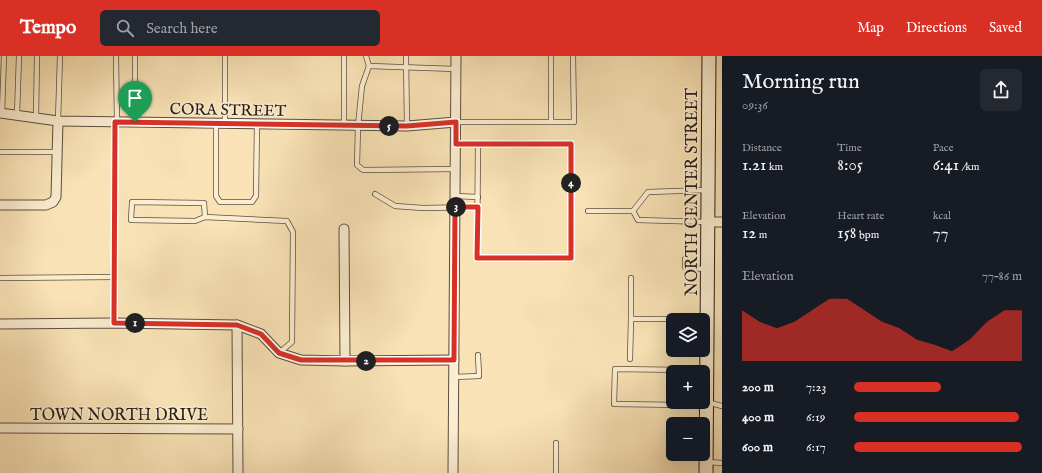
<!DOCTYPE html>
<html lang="en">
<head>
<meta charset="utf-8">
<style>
  :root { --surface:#171b24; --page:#242831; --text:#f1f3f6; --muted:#9ea1a6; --accent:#d93025 }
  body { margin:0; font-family:"IM FELL English",serif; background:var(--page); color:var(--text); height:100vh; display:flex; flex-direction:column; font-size:15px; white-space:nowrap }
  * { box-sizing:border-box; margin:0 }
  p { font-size:13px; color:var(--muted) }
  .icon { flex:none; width:22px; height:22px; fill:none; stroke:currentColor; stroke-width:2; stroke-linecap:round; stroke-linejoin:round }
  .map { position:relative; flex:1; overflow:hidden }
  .details { display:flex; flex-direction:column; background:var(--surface); width:320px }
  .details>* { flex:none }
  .tools { position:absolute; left:666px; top:257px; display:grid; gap:8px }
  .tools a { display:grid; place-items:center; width:44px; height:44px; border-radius:6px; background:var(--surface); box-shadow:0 4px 16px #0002; font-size:20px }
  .pin { position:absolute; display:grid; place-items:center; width:34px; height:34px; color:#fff; margin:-41px -17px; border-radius:50% 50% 50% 0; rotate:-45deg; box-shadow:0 0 4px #0007 }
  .pin .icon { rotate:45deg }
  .km { position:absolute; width:20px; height:20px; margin:-10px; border-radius:50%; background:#222; color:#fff; font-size:11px; line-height:20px; text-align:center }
  .round { display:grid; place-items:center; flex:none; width:42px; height:42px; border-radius:6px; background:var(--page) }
  .headline { display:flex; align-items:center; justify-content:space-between; height:68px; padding:0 20px }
  h1 { font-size:22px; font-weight:600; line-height:30px }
  .stats { display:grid; grid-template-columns:repeat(3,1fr); gap:6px; height:68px; padding:4px 20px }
  .stats div { display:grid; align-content:center }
  .stats b { font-size:17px; font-weight:600 }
  .stats small { font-size:11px; font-weight:400 }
  .stats p { font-size:11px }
  .chart { height:112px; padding:8px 20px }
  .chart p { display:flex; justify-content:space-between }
  .chart svg { width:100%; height:72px; margin-top:4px; fill:var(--accent); opacity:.7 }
  ul { padding:0 20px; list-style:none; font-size:13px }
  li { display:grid; grid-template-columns:64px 48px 1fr; align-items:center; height:30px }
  li i { height:10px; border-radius:5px; background:var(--accent) }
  header { display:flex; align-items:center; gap:24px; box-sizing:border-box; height:56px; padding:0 20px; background:var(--accent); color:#fff }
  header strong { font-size:19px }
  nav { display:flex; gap:22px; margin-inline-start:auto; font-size:14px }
  .search { width:280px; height:36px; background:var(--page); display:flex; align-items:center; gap:10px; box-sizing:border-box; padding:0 14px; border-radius:6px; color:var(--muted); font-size:15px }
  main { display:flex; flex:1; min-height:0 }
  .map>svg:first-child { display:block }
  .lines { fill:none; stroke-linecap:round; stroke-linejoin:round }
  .lane-casing { stroke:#5c4e3e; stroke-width:6 }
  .street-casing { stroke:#5c4e3e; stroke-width:11 }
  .secondary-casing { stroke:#271d16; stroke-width:15 }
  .lane { stroke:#fbedd0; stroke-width:4.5 }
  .street { stroke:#fbedd0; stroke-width:9 }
  .secondary { stroke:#fbedd0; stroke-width:13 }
  .route-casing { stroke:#fff; stroke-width:8 }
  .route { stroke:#d93025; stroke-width:5 }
  .labels { text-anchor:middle; stroke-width:3; stroke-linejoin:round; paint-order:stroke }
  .street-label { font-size:16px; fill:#271d16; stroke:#fbedd0 }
</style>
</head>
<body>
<header>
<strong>Tempo</strong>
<div class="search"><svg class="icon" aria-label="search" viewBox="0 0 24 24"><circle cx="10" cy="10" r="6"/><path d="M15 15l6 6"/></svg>Search here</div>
<nav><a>Map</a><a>Directions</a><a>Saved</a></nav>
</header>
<main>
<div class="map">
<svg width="722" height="417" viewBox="0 0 722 417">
  <rect width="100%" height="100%" fill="#f9e3b6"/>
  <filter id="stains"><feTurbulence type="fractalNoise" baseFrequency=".005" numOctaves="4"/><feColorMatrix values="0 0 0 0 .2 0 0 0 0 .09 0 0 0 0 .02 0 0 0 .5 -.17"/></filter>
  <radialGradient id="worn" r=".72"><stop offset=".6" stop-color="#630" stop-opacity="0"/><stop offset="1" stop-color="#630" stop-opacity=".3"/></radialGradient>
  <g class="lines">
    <!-- lane casing -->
    <g class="lane-casing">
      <g id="lane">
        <polyline points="116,0 117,66"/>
        <polyline points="366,0 369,10 362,30 358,70 357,109 363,114 455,113"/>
        <polyline points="406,0 407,70"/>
        <polyline points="369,10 456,13"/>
        <polyline points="2,57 4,0"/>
        <polyline points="17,59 19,0"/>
        <polyline points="36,62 37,0"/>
        <polyline points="58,65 60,0"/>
        <polyline points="135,66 135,0"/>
        <polyline points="456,66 551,66 551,0"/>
        <polyline points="551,66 574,66 573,0"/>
        <polyline points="216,68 216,140 220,146 252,146 256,140 257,68"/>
        <polyline points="225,68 225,0"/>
        <polyline points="344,70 344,0"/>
        <polyline points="456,87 478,88"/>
        <polygon points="478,88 571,88 571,203 477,202"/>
        <polyline points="0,96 57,96"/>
        <polyline points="375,138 395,150 423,152 478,151"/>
        <polyline points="455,140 478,141"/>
        <polyline points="588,155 633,155"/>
        <polyline points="205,161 195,165 131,164 132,146 204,147 205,161 287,165 293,176 292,286 279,297"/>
        <polyline points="707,166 638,164 633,155 648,136 707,134"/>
        <polyline points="685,203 685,211 690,212 706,213"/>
        <polyline points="0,222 114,221"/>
        <polyline points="631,222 631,263 706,263"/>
        <polyline points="114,267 115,66"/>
        <polyline points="630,303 631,263"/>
        <polyline points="691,316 685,314 615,313 614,348 683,349 707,346 722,350"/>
        <polyline points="454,321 479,320 478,299"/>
        <polyline points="708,406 722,407"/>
        <polyline points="556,417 556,387"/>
      </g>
    </g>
    <!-- street casing -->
    <g class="street-casing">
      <g id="street">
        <polyline points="0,57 58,65 407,70 456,66"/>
        <polyline points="0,149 46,149 53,146 56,141 58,65"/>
        <polyline points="708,166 722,166"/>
        <polyline points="344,173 345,305"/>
        <polyline points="0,268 114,267 237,269 261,278 279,297 301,304 345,305 454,304"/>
        <polyline points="237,269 238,417"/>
        <polyline points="0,372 238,373"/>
        <polyline points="453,417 456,0"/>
      </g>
    </g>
    <!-- secondary casing -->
    <g class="secondary-casing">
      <polyline id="secondary" points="706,417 709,0"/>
    </g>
    <!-- lane -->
    <use href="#lane" class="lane"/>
    <!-- street -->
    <use href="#street" class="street"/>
    <!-- secondary -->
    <use href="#secondary" class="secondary"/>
  </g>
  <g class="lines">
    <!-- route casing -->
    <g class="route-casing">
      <polygon id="route" points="115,66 407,70 456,66 456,88 571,88 571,202 477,202 478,151 455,151 454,304 301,304 279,297 261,278 237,269 114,267"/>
    </g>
    <!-- route -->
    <use href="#route" class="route"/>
  </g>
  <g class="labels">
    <!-- street labels -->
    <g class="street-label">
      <text transform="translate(228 53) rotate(1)" y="6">CORA STREET</text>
      <text transform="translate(691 136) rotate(-90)" y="6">NORTH CENTER STREET</text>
      <text x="119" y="364">TOWN NORTH DRIVE</text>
    </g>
  </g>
  <rect width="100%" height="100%" filter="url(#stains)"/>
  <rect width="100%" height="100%" fill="url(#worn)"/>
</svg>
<div class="tools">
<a><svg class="icon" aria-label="layers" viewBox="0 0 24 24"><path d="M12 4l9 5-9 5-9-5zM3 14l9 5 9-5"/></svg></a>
<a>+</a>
<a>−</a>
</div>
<div class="pin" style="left:135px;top:66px;background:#1e9e55"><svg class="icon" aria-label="arrive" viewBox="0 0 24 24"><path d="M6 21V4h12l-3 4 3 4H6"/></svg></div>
<b class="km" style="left:135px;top:267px">1</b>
<b class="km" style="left:366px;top:305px">2</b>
<b class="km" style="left:456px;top:151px">3</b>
<b class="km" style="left:571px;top:127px">4</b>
<b class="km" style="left:389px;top:70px">5</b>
</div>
<section class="details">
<div class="headline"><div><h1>Morning run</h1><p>09:36</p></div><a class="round"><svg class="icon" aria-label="share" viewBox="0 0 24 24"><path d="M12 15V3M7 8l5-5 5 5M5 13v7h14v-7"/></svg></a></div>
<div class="stats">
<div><p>Distance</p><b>1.21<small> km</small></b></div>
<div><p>Time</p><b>8:05</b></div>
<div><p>Pace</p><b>6:41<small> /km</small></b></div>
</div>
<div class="stats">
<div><p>Elevation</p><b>12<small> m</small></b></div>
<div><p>Heart rate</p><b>158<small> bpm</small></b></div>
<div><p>kcal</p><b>77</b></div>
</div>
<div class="chart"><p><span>Elevation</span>77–86 m</p>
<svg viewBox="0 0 160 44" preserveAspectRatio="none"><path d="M0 44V13L10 20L20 24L30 20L40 13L50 6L60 6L70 13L80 20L90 24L100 31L110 34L120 38L130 31L140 20L150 13L160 13V44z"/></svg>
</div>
<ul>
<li><b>200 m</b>7:23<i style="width:52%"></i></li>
<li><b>400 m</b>6:19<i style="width:98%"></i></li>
<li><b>600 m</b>6:17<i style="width:100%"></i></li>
</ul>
</section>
</main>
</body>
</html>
